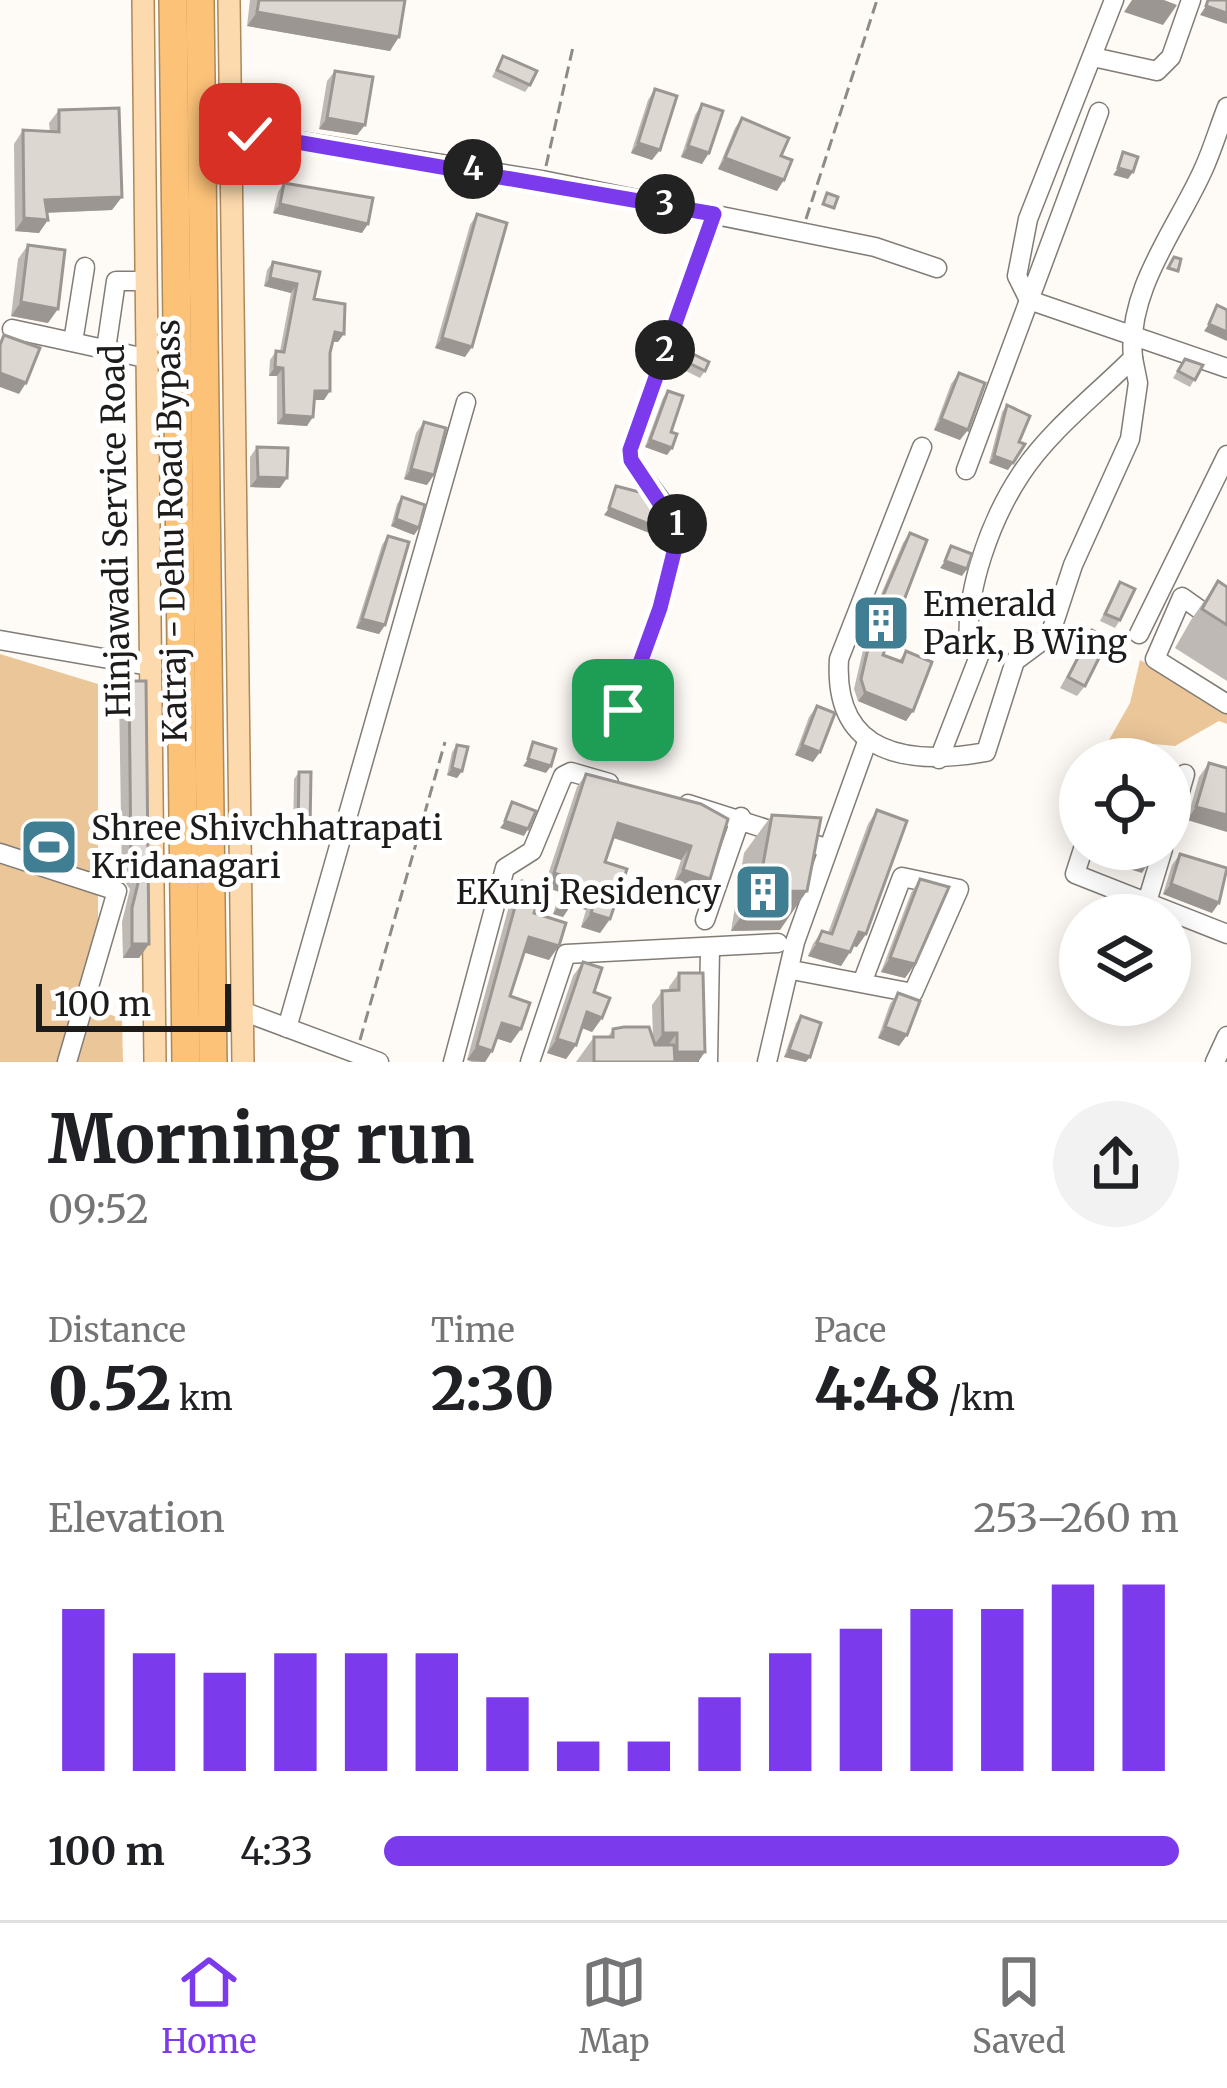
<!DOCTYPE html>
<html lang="en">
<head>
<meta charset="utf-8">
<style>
  :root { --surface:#fff; --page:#f2f2f2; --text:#202124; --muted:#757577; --line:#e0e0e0; --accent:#7c3aed }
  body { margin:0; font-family:Merriweather,serif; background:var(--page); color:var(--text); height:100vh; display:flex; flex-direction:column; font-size:45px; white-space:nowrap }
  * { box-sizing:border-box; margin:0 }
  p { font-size:39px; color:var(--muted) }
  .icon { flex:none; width:66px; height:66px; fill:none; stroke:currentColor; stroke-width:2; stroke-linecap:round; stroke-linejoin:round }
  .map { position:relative; height:1062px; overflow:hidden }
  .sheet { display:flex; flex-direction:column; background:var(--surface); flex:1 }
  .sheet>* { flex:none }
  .tools { position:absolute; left:1059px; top:738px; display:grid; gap:24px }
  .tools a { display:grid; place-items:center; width:132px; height:132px; border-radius:50%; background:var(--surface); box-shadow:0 6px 30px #0003; font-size:60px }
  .scale { position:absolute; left:36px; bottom:30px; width:195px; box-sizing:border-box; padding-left:12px; border:6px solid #1e1c1a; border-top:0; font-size:33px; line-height:42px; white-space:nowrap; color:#1e1c1a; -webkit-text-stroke:9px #fff; paint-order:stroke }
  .pin { position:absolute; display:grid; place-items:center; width:102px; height:102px; color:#fff; margin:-51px; border-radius:24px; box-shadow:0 6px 18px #0006 }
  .km { position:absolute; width:60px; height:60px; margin:-30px; border-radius:50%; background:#222; color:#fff; font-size:33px; line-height:60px; text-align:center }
  .round { display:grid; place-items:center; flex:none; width:126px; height:126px; border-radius:63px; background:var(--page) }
  .headline { display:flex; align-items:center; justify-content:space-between; height:204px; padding:0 48px }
  h1 { font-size:66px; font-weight:800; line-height:90px }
  .figures { display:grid; grid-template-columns:repeat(3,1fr); gap:18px; height:204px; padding:12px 48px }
  .figures div { display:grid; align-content:center }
  .figures b { font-size:60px; font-weight:800 }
  .figures small { font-size:33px; font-weight:400 }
  .figures p { font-size:33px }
  .chart { height:336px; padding:24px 48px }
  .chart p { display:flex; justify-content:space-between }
  .chart svg { width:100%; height:216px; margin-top:12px; stroke:var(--accent); stroke-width:6 }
  ul { padding:0 48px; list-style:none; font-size:39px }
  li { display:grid; grid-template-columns:192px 144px 1fr; align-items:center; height:90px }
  li i { height:30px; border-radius:15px; background:var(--accent) }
  .dock { display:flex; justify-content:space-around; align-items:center; height:168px; border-top:3px solid var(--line); background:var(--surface); font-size:33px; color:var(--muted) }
  .dock a { display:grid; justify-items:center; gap:6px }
  .dock .current { color:var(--accent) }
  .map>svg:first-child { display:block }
  .green { fill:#ebc699 }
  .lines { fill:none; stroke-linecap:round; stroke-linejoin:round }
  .minor-casing { stroke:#827c76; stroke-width:21 }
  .major-casing { stroke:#ae8857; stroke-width:24 }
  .highway-casing { stroke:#ae8857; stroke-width:30 }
  .path { stroke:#8d8b88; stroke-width:3; stroke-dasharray:12 6; stroke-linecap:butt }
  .minor { stroke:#fff; stroke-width:18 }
  .major { stroke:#fddaae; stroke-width:21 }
  .highway { stroke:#fcc278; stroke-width:27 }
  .wall { fill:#beb9b4 }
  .shaded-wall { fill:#9b9692 }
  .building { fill:#ddd7d1; stroke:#9b9692; stroke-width:3 }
  .route-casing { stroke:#fff; stroke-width:24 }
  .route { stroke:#7c3aed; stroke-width:15 }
  .labels { text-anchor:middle; stroke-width:10; stroke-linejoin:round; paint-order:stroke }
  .street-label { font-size:33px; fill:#1e1c1a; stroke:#fff }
  .poi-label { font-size:33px; fill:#1e1c1a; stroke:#fff; text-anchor:start }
</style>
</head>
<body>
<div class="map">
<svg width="1227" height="1062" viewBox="0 0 1227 1062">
  <rect width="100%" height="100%" fill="#fefbf7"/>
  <!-- green -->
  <g class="green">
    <polygon points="0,654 98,684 98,1010 122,1019 123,1062 0,1062"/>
    <polygon points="1140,660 1227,705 1227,724 1219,721 1175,746 1109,740 1130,703"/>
  </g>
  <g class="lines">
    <!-- minor casing -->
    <g class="minor-casing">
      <g id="minor">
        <polyline points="1114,0 1028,219 1017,276 1029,300 1227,368"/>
        <polyline points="1093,57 1157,71 1171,57 1191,0"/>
        <polyline points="230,130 542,180 875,247 937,268"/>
        <polyline points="12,329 145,358"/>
        <polyline points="73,342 85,267"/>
        <polyline points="106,349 116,281 145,281"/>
        <path d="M922 447 839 659C833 755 908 766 986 752L1015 661 1050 635 1073 565 1130 439 1138 383 1133 358"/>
        <polyline points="966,470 1099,112"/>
        <polyline points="1227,629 1182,597 1155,659 1227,704"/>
        <polyline points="1139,634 1227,455"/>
        <polyline points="0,640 149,666"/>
        <polyline points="624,710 660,608 678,532 677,522 631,460 630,450 714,213"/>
        <path d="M939 759 981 651 969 644C965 590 991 519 1021 474 1049 431 1096 395 1133 358 1126 290 1178 227 1204 168 1213 148 1219 127 1227 107"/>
        <polyline points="688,804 826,848"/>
        <polyline points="1170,826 1185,774"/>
        <polyline points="1083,849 1075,874 1227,934"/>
        <polyline points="0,853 117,891 67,1062"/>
        <polyline points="1147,902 1163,849"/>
        <polyline points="705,920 741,817"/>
        <polyline points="792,970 913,993 959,889 902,877 862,983"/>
        <polyline points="242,1011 379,1062"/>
        <polyline points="287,1028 466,402"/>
        <polyline points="453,1062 505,868 532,851 563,776 571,772 609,783"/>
        <polyline points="530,1062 566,954 778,943"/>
        <polyline points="708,1062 710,949"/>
        <polyline points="767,1062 795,942 868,739"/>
        <polyline points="1215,1062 1227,1036"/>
      </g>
    </g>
    <!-- major casing -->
    <g class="major-casing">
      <g id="major">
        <polyline points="143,0 155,1062"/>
        <polyline points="229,0 243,1062"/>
      </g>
    </g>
    <!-- highway casing -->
    <g class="highway-casing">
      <g id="highway">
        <polyline points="173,0 186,1062"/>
        <polyline points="200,0 213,1062"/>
      </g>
    </g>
    <!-- path -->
    <g class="path">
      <polyline points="546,166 573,47"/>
      <polyline points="806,219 877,0"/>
      <polyline points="360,1040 445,742"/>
    </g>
    <!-- minor -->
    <use href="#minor" class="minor"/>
    <!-- major -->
    <use href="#major" class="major"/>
    <!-- highway -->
    <use href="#highway" class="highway"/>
  </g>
  <!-- wall -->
  <g class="wall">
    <polygon points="250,0 405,0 390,51 247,26"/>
    <polygon points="503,56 530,85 525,92 492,77"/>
    <polygon points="335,71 365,125 357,135 319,129 327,81"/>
    <polygon points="655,89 652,160 631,153 648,100"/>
    <polygon points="702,104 702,164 681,157 695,115"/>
    <polygon points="59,110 112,210 47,213 39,233 15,231 14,144 23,130 50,132 49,123"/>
    <polygon points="742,118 781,156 777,191 718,169 735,128"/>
    <polygon points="284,183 362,233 273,213 278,192"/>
    <polygon points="477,214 465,357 435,348 470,225"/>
    <polygon points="28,245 48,323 11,316 18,259"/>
    <polygon points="273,262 314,299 338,342 333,342 330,353 324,400 314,400 307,426 277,424 277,376 269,376 270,360 276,351 280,351 291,293 264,286 267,270"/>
    <polygon points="683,349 705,371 700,378 674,365"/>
    <polygon points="1185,359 1203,365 1190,387 1173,378"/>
    <polygon points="959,373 960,440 934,430 951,384"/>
    <polygon points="668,391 672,448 667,455 645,447 663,398"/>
    <polygon points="1007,405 1008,470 989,463 1002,412"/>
    <polygon points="424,422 427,485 404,479 416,433"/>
    <polygon points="257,447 280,488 250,487 250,457"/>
    <polygon points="402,497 419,528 414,535 391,526 397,504"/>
    <polygon points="910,533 883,655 899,661 906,651 913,711 906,721 858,701 854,689 863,650 858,648 903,543"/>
    <polygon points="388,536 385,625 379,634 356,628 382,545"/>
    <polygon points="1218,581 1227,587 1227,681 1175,648 1191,620"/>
    <polygon points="1120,582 1120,620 1115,628 1100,621"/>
    <polygon points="1092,630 1085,686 1077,696 1060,688"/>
    <polygon points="129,681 149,944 139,958 123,958 122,922 130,889 122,878 119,695"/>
    <polygon points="817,706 813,762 795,755 809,717"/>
    <polygon points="457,745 462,771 457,778 447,775 452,752"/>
    <polygon points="1209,763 1227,768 1187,820 1199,777"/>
    <polygon points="299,772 306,835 293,835 294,779"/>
    <polygon points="586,774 701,804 700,893 673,884 681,860 613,838 605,862 610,919 600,933 581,927 586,910 571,905 563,917 553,914 560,892 544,887 577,787"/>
    <polygon points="877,810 866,934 857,947 853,946 841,966 808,956 813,944 822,931 828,933 868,824"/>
    <polygon points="772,815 780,930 731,931 744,853"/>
    <polygon points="1180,854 1212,913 1163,894 1172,865"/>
    <polygon points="920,879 915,964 905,978 881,972 911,893"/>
    <polygon points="522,881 534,913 549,960 524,952 510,996 511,1043 496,1038 492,1051 485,1062 472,1062 467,1060 512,895"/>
    <polygon points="583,962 602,1018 592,1032 582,1028 576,1045 566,1059 547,1053 573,976"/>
    <polygon points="679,973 698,1062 576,1062 594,1037 608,1037 613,1029 653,1039 652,1005 662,991 669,991 669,987"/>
    <polygon points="898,993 907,1035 899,1046 878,1038 890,1004"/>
    <polygon points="801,1016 806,1062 784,1057 796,1023"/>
  </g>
  <!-- shaded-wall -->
  <g class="shaded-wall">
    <polygon points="1132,0 1164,0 1177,5 1163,25 1124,12"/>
    <polygon points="1206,6 1227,13 1227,24 1200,15"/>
    <polygon points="257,12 399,37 390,51 247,26"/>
    <polygon points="327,118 365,125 357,135 319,129"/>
    <polygon points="638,143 660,150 652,160 631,153"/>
    <polygon points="688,146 709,153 702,164 681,157"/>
    <polygon points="725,158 784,180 777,191 718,169"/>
    <polygon points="1118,168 1133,172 1128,179 1113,175"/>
    <polygon points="122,197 112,210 35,213 45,200"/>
    <polygon points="280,204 368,224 362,233 273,213"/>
    <polygon points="24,218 48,220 39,233 15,231"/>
    <polygon points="270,278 297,284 291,293 264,286"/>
    <polygon points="21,302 58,309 48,323 11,316"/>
    <polygon points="1209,324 1227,332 1227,341 1204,331"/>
    <polygon points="335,332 344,334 338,342 329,341"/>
    <polygon points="442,338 472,347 465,357 435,348"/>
    <polygon points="275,367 283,368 277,376 269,376"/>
    <polygon points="0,373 26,383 19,394 0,387"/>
    <polygon points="315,391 330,391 324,400 309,400"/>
    <polygon points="284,415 313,417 307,426 277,424"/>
    <polygon points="941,419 968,430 960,440 934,430"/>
    <polygon points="650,440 672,448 667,455 645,447"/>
    <polygon points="994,456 1013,463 1008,470 989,463"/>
    <polygon points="411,469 434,475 427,485 404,479"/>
    <polygon points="258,477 287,478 280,488 250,487"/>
    <polygon points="609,508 659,528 654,535 604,515"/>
    <polygon points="396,519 419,528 414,535 391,526"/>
    <polygon points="945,561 967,569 962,576 940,568"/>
    <polygon points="362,619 385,625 379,634 356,628"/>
    <polygon points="865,638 870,640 863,650 858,648"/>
    <polygon points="865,692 913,711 906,721 858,701"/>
    <polygon points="802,745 820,752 813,762 795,755"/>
    <polygon points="528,759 551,766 546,773 523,766"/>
    <polygon points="452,768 462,771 457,778 447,775"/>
    <polygon points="1196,807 1227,815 1227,832 1187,820"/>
    <polygon points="505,821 528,829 524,836 500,828"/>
    <polygon points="618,823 691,846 681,860 608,836"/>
    <polygon points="298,828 310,828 306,835 293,835"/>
    <polygon points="1101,849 1119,849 1151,859 1142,873 1094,858"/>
    <polygon points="683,870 710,879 700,893 673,884"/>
    <polygon points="554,873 570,878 560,892 544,887"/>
    <polygon points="1171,884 1219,903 1212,913 1163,894"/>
    <polygon points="577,890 596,897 586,910 571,905 563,917 553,914 563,900"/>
    <polygon points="807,891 780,930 731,931 758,892"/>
    <polygon points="591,913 610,919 600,933 581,927"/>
    <polygon points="859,932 866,934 857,947 849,945"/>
    <polygon points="529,937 559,946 549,960 519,951"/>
    <polygon points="817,943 850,952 841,966 808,956"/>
    <polygon points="132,944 149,944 139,958 123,958"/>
    <polygon points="890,958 915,964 905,978 881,972"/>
    <polygon points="587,1012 602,1018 592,1032 577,1026"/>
    <polygon points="502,1023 521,1029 511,1043 492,1037"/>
    <polygon points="885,1027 907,1035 899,1046 878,1038"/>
    <polygon points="663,1033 677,1033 667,1047 653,1047"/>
    <polygon points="557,1039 576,1045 566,1059 547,1053"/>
    <polygon points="477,1046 492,1051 485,1062 467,1060"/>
    <polygon points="789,1050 810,1057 806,1062 784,1057"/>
    <polygon points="677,1052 705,1052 698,1062 670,1062"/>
  </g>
  <!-- building -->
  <g class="building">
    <polygon points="259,0 405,0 399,37 257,12"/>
    <polygon points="1208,0 1227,0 1227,13 1206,6"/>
    <polygon points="503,56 537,71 530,85 497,70"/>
    <polygon points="335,71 373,77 365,125 327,118"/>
    <polygon points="655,89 677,96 660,150 638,143"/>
    <polygon points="702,104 723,111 709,153 688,146"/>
    <polygon points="119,108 122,197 45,200 48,220 24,218 23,130 59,132 59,110"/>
    <polygon points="742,118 789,138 781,156 792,160 784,180 725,158"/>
    <polygon points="1123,152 1138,157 1133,172 1118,168"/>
    <polygon points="284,183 373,198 368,224 280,204"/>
    <polygon points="827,193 838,197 834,208 823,204"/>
    <polygon points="477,214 507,223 472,347 442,338"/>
    <polygon points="28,245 65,250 58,309 21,302"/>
    <polygon points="1174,257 1181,259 1178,271 1168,268"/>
    <polygon points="273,262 320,272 314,299 345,304 344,334 335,332 330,353 330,391 315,391 313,417 284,415 283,368 275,367 276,351 284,352 297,284 270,278"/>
    <polygon points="1217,305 1227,310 1227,332 1209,324"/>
    <polygon points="4,335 40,348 26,383 0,373 0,345"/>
    <polygon points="683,349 709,362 705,371 679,358"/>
    <polygon points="1185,359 1203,365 1195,380 1178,371"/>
    <polygon points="959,373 985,383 968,430 941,419"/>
    <polygon points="668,391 683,396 671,432 677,434 672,448 650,440"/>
    <polygon points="1007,405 1030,416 1019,442 1025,444 1013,463 994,456"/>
    <polygon points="424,422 446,428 434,475 411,469"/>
    <polygon points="257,447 288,448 287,478 258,477"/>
    <polygon points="616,486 651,495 663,513 659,528 609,508"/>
    <polygon points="402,497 425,505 419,528 396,519"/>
    <polygon points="910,533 927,540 883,655 902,662 906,651 932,662 913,711 865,692 861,679 870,640 865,638"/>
    <polygon points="388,536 409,542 385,625 362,619"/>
    <polygon points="951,546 972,554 967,569 945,561"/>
    <polygon points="1218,581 1227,587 1227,625 1202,609"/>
    <polygon points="1120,582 1135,589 1120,620 1105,614"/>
    <polygon points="1092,630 1109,638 1085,686 1068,677"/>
    <polygon points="129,681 146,681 149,944 132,944 132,908 140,875 131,864"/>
    <polygon points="817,706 835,713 820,752 802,745"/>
    <polygon points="533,742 556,749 551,766 528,759"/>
    <polygon points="457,745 468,747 462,771 452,768"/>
    <polygon points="1209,763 1227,768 1227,815 1196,807"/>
    <polygon points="299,772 311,772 310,828 298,828"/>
    <polygon points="586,774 701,804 728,819 710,879 683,870 691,846 618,823 605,862 627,869 610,919 591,913 596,897 577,890 572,903 563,900 570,878 554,873"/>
    <polygon points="512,802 536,811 528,829 505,821"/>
    <polygon points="877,810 907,821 866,934 859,932 850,952 817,943 822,931 832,934"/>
    <polygon points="772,815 821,818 807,891 758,892"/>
    <polygon points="1119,849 1154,849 1151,859"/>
    <polygon points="1180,854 1227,868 1219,903 1171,884"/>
    <polygon points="920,879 949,887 915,964 890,958"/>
    <polygon points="522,881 543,887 534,913 566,923 559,946 529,937 510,996 530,1003 521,1029 502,1023 492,1051 477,1046"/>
    <polygon points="583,962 602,968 594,992 610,998 602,1018 587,1012 576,1045 557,1039"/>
    <polygon points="679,973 703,973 705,1052 677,1052 677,1033 663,1033 662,991 679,990"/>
    <polygon points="898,993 920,1001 907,1035 885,1027"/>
    <polygon points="801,1016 821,1023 810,1057 789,1050"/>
    <polygon points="624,1027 649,1027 655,1045 674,1045 675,1062 594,1062 594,1037 613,1037 613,1029"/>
  </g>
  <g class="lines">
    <!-- route casing -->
    <g class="route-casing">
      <polyline id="route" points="250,134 714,214 630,450 631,460 679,532 660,608 623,710"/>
    </g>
    <!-- route -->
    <use href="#route" class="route"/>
  </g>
  <!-- icons -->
  <defs>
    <g id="building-square" transform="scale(3)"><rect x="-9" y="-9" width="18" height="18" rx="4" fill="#407e93" stroke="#fff"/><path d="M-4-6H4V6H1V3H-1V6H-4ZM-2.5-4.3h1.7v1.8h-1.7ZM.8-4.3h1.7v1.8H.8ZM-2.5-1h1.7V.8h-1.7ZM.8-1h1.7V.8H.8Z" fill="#fff"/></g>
    <g id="stadium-square" transform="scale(3)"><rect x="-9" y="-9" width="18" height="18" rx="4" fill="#407e93" stroke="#fff"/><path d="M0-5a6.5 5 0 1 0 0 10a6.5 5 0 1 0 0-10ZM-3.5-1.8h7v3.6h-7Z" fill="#fff"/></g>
  </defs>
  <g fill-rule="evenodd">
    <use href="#building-square" x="881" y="623"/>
    <use href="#stadium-square" x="49" y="847"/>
    <use href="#building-square" x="763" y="892"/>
  </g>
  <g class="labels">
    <!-- street labels -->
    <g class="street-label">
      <text transform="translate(115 531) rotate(-91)" y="12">Hinjawadi Service Road</text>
      <text transform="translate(171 531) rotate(-91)" y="12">Katraj - Dehu Road Bypass</text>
    </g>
    <!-- poi labels -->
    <g class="poi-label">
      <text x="923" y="616">Emerald<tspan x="923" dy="38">Park, B Wing</tspan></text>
      <text x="91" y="840">Shree Shivchhatrapati<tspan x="91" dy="38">Kridanagari</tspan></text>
      <text x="721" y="904" text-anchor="end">EKunj Residency</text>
    </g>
  </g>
</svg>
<div class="tools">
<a><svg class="icon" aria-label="locate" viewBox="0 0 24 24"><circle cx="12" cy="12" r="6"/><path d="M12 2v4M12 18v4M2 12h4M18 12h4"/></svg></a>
<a><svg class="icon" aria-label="layers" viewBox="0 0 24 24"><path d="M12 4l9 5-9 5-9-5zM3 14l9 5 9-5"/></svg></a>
</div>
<div class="scale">100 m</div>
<div class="pin" style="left:623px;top:710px;background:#1e9e55"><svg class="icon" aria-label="arrive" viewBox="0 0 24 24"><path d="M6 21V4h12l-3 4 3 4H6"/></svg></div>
<div class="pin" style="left:250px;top:134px;background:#d93025"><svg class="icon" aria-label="check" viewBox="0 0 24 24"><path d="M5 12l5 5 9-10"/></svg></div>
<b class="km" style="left:677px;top:524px">1</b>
<b class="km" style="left:665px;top:350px">2</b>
<b class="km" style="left:665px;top:204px">3</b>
<b class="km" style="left:473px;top:169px">4</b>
</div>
<section class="sheet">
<div class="headline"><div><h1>Morning run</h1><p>09:52</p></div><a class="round"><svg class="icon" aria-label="share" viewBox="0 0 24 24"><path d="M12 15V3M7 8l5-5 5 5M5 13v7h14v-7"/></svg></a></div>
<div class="figures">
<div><p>Distance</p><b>0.52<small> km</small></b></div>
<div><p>Time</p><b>2:30</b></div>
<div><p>Pace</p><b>4:48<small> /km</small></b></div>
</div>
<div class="chart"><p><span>Elevation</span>253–260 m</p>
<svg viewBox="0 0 160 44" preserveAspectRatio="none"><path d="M5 44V11M15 44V20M25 44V24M35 44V20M45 44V20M55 44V20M65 44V29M75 44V38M85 44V38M95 44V29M105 44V20M115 44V15M125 44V11M135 44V11M145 44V6M155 44V6"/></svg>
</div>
<ul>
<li><b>100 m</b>4:33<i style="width:100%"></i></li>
</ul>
</section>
<nav class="dock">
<a class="current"><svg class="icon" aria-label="home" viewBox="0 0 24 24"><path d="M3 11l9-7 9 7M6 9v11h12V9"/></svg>Home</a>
<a><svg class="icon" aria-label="map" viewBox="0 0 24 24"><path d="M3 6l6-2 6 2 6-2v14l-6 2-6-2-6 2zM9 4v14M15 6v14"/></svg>Map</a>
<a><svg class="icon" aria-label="saved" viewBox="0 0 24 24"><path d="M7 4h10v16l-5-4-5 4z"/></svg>Saved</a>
</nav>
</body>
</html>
